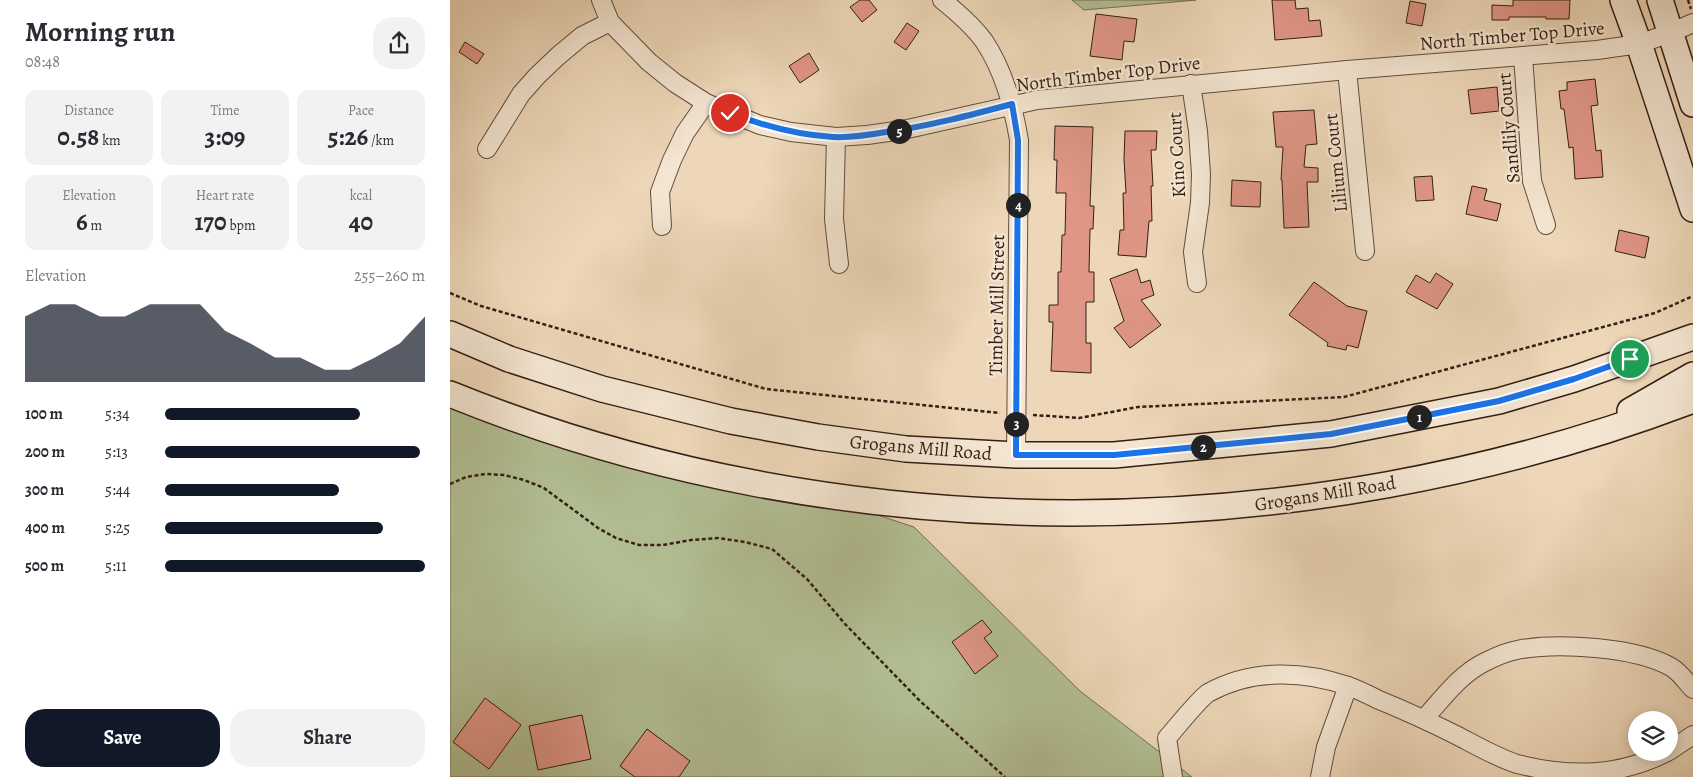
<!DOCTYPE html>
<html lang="en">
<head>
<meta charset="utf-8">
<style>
  :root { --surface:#fff; --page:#f2f2f3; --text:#2b2b33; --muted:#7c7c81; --accent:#111827 }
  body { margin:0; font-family:Alegreya,serif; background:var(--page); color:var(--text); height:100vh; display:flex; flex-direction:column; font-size:19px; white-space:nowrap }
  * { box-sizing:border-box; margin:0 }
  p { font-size:16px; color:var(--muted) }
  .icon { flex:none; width:28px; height:28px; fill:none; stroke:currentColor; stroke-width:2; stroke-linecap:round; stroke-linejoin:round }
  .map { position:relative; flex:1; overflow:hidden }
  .side { display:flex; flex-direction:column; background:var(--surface); width:450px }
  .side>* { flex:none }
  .buttons { position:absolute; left:1178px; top:711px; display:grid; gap:10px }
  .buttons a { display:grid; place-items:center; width:50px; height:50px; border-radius:50%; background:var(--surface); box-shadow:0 2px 12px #0003; font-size:25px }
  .pin { position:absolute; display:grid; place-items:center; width:42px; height:42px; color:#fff; margin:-21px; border:2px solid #fff; border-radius:50%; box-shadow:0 1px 5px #0007 }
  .km { position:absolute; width:25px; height:25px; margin:-12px; border-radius:50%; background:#222; color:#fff; font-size:14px; line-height:25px; text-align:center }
  .round { display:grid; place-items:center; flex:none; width:52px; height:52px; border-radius:20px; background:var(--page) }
  .head { display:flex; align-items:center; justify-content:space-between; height:85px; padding:0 25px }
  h1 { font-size:28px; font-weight:600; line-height:38px }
  .figures { display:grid; grid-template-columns:repeat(3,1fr); gap:8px; height:85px; padding:5px 25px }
  .figures div { display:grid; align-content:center; border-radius:12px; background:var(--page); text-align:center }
  .figures b { font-size:25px; font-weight:600 }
  .figures small { font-size:14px; font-weight:400 }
  .figures p { font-size:14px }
  .chart { height:140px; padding:10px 25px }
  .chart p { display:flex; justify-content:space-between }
  .chart svg { width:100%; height:90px; margin-top:5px; fill:var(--accent); opacity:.7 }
  .button { display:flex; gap:10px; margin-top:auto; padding:10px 25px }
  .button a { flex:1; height:58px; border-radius:20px; background:var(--accent); color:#fff; font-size:20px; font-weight:600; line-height:58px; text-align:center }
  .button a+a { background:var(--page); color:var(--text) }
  ul { padding:0 25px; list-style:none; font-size:16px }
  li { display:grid; grid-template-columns:80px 60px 1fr; align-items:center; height:38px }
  li i { height:12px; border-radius:6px; background:var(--accent) }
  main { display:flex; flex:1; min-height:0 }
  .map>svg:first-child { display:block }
  .green { fill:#b2bf94; stroke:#746e54 }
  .building { fill:#df9685; stroke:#351e14 }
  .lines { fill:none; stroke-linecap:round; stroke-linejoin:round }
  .street-casing { stroke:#634c3d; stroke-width:20 }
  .secondary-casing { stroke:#351e14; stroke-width:28 }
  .path { stroke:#351e14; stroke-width:2.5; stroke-dasharray:4 2.5; stroke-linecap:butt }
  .street { stroke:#f3e5d1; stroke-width:18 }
  .secondary { stroke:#f3e5d1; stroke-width:25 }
  .route-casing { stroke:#fff; stroke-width:10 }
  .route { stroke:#1a73e8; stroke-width:6 }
  .labels { text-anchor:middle; stroke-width:4.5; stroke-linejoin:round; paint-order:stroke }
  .street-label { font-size:19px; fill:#351e14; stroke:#f3e5d1 }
</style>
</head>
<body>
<main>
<section class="side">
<div class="head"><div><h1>Morning run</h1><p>08:48</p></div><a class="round"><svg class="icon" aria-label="share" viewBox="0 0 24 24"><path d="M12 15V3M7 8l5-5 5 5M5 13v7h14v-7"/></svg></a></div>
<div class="figures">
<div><p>Distance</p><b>0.58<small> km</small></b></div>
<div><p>Time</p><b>3:09</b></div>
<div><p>Pace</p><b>5:26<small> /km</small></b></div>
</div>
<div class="figures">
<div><p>Elevation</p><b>6<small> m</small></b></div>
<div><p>Heart rate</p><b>170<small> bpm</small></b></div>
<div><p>kcal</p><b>40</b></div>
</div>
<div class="chart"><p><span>Elevation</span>255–260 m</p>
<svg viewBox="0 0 160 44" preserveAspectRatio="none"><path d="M0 44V12L10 6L20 6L30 12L40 12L50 6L60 6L70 6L80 19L90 25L100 32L110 32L120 38L130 38L140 32L150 25L160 12V44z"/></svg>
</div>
<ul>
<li><b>100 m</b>5:34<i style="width:75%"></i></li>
<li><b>200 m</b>5:13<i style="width:98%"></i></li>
<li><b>300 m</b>5:44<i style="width:67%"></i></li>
<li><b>400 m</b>5:25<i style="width:84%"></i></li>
<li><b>500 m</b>5:11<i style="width:100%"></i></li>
</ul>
<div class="button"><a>Save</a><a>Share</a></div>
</section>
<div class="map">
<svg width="1243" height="777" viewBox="0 0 1243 777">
  <rect width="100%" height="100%" fill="#edd7b8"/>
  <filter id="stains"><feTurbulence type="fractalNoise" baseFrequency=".004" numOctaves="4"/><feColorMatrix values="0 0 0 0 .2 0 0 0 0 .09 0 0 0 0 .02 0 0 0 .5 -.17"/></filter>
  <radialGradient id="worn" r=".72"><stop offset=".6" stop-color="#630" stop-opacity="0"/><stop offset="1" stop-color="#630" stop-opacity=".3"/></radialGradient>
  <!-- green -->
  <g class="green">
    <polygon points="622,0 746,0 634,10"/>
    <polygon points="0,406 403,507 464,527 630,691 742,777 0,777"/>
  </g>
  <!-- building -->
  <g class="building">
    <polygon points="410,0 419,0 427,10 412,22 400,7"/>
    <polygon points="822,0 845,0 846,9 858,8 859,21 870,20 872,36 825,40"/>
    <polygon points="1063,0 1120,0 1119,19 1096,19 1096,17 1059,17 1059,20 1042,20 1042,5 1063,6"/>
    <polygon points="960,1 976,4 972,26 956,23"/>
    <polygon points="646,14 687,19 684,42 674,41 672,60 640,56"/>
    <polygon points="457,23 469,31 456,50 444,42"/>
    <polygon points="15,42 34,54 27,64 9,52"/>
    <polygon points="359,53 369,70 350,83 339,66"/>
    <polygon points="1145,79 1148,105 1141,106 1146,151 1151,150 1153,177 1125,179 1123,147 1119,148 1114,109 1111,109 1109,91 1117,90 1117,82"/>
    <polygon points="1047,87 1049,111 1021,114 1018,90"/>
    <polygon points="864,110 867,144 856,145 854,167 868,168 868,182 857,182 859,227 834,228 832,180 831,180 833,147 826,147 823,112"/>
    <polygon points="605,126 643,127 640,206 644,206 643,229 640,229 639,272 644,272 644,302 636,302 636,343 641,343 641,373 601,371 603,322 599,322 599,305 608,305 608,272 611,272 612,235 615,235 616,193 606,193 607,160 604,160"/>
    <polygon points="675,131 707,131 706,150 701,150 703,186 701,186 702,221 699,221 696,257 668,255 670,230 674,230 673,193 676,193 674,159"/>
    <polygon points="982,176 984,200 966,201 964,177"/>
    <polygon points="782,180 811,182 810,207 781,206"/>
    <polygon points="1022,186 1037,189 1034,200 1051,204 1047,221 1016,214"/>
    <polygon points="1169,230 1199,237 1195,258 1165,251"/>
    <polygon points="687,269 691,283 700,280 704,295 691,300 711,325 680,348 664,328 674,321 660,279"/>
    <polygon points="986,273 1003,284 987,309 956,292 966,275 980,283"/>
    <polygon points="864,282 897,306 917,311 908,348 897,345 896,350 877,346 878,343 839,315"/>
    <polygon points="532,620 542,632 534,638 548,656 525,674 502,642"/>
    <polygon points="35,698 71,725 39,769 3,742"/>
    <polygon points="132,715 141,759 88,770 79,726"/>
    <polygon points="197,729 240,761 229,777 185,777 170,766"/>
  </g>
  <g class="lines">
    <!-- street casing -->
    <g class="street-casing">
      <g id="street">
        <polyline points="151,0 160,22 199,62 225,83 256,103 310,125 341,132 386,137 417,135 453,130 587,100 897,70 1147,50 1189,44 1220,33 1243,23"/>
        <path d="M492 0C507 12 523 26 534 41 554 71 563 106 569 140L566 455"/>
        <polyline points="1073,56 1082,181 1096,225"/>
        <polyline points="897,70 915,251"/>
        <polyline points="741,84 748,131 751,174 750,203 743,252 747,283"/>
        <polyline points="386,137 384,219 389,264"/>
        <polyline points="37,149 71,94 87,76 108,56 132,36 160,22"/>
        <polyline points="212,226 210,192 222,160 235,133 256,103"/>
        <path d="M974 719C992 699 1010 674 1035 662 1045 657 1056 652 1067 650 1107 642 1186 647 1221 667 1230 672 1236 682 1243 689"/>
        <polyline points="1219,751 1243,735"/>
        <path d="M723 777 717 738C726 728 749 699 758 693 801 669 852 670 898 686 909 690 919 695 929 700 956 711 982 723 1008 736 1027 746 1046 757 1067 764 1120 777 1168 777 1217 752"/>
        <polyline points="870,777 876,747 898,686"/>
      </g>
    </g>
    <!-- secondary casing -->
    <g class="secondary-casing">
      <g id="secondary">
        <polyline points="1173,0 1189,44 1243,209"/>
        <polyline points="1210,0 1243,104"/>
        <polyline points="0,334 59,359 152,389 281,421 368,437 456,449 566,455 664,455 881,434 1049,401 1124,379 1243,337"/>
        <path d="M0 394C391 553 849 550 1243 400"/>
        <polyline points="1180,411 1243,375"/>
      </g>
    </g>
    <!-- path -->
    <g class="path">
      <polyline points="1238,0 1241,9"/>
      <polyline points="0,293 31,306 316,389 550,413"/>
      <polyline points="583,415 629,418 688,407 894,397 1205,313 1243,296"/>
      <polyline points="0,484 16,477 35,474 54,475 74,480 94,488 148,528 166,538 189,545 213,545 241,540 268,538 295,542 322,549 357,579 395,624 470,701 555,777"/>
    </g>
    <!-- street -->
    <use href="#street" class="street"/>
    <!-- secondary -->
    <use href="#secondary" class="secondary"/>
  </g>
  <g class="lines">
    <!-- route casing -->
    <g class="route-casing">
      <path id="route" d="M280 113C314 126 347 135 383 137 401 138 419 135 436 132 479 126 521 115 562 104L568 140 566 455H664L881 434 1049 401 1124 379 1180 359"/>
    </g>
    <!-- route -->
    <use href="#route" class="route"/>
  </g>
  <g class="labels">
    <!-- street labels -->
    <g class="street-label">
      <text transform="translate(1062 35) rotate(-5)" y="7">North Timber Top Drive</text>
      <text transform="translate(658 73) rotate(-7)" y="7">North Timber Top Drive</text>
      <text transform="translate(1058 128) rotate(-95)" y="7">Sandlily Court</text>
      <text transform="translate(726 155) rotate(-93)" y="7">Kino Court</text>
      <text transform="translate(885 163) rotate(-96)" y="7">Lilium Court</text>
      <text transform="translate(546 305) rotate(-89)" y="7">Timber Mill Street</text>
      <text transform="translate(471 447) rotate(5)" y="7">Grogans Mill Road</text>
      <text transform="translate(875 493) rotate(-9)" y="7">Grogans Mill Road</text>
    </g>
  </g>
  <rect width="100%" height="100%" filter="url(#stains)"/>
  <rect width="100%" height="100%" fill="url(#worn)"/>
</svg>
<div class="buttons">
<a><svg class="icon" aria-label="layers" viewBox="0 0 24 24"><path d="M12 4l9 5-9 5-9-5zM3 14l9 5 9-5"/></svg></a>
</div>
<div class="pin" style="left:1180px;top:359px;background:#1e9e55"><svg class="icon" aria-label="arrive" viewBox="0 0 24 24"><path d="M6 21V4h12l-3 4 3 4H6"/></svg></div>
<div class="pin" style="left:280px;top:113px;background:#d93025"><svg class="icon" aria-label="check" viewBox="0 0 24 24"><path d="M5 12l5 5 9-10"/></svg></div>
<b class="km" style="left:969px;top:417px">1</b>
<b class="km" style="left:753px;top:447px">2</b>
<b class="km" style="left:566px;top:424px">3</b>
<b class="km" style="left:568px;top:205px">4</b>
<b class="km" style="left:449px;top:131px">5</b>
</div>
</main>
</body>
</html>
